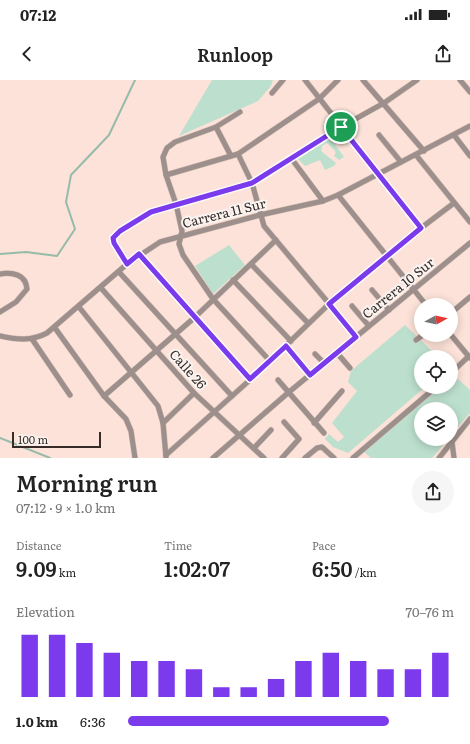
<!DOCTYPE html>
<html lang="en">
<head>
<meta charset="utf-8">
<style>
  :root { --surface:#fff; --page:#f6f6f6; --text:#222; --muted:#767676; --accent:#7c3aed }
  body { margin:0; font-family:Literata,serif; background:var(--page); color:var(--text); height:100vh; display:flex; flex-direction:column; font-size:15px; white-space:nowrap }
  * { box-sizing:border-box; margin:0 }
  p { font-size:13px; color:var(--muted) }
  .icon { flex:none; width:22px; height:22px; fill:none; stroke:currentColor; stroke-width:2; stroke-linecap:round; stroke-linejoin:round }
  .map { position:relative; height:378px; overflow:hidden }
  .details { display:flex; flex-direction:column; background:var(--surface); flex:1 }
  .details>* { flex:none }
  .needle { width:26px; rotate:82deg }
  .tools { position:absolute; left:414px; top:218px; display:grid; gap:8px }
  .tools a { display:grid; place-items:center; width:44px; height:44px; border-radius:50%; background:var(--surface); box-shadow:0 2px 10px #0003; font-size:20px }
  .scale { position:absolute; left:12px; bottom:10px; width:89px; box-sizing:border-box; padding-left:4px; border:2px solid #372b27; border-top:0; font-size:11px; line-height:14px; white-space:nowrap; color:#372b27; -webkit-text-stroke:3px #faf4f1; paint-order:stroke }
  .pin { position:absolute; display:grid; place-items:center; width:34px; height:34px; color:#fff; margin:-17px; border:2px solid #fff; border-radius:50%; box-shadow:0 1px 4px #0007 }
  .round { display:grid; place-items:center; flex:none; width:42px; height:42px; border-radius:21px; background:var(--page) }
  .headline { display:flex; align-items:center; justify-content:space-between; height:68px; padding:0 16px }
  h1 { font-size:22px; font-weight:600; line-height:30px }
  .metrics { display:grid; grid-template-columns:repeat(3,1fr); gap:6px; height:68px; padding:4px 16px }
  .metrics div { display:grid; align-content:center }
  .metrics b { font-size:20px; font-weight:600 }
  .metrics small { font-size:11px; font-weight:400 }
  .metrics p { font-size:11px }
  .chart { height:112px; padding:8px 16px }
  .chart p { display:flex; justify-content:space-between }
  .chart svg { width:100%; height:72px; margin-top:4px; stroke:var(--accent); stroke-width:6 }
  ul { padding:0 16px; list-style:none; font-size:13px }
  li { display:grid; grid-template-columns:64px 48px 1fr; align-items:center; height:30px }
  li i { height:10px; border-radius:5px; background:var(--accent) }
  .status { display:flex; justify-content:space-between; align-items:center; height:28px; padding:0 20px; background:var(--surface); direction:ltr }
  .status svg { height:11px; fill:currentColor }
  header { display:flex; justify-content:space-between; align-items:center; height:52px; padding:0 16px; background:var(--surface); font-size:18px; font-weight:600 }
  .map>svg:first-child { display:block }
  .green { fill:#bde0ce }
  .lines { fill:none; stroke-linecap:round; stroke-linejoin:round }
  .stream { stroke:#96bba9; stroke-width:2 }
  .street-casing { stroke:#d5bdb5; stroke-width:6 }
  .street { stroke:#9d8f8b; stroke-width:5 }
  .route-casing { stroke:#fff; stroke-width:8 }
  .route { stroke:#7c3aed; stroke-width:5 }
  .labels { text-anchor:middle; stroke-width:4; stroke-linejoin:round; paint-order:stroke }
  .street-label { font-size:13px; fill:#372b27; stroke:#faf4f1 }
</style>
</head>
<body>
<div class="status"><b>07:12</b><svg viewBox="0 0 49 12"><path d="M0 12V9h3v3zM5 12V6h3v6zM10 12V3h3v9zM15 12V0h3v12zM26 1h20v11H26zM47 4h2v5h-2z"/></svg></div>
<header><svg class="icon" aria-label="back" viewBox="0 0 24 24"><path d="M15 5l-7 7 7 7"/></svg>Runloop<svg class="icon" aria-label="share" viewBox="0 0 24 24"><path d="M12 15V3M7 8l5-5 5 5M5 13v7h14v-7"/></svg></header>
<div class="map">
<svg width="470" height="378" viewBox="0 0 470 378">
  <rect width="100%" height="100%" fill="#fce2d8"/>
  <!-- green -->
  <g class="green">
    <polygon points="212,0 273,0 271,6 258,21 179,56"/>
    <polygon points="329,56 344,77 339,80 334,76 336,72 327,63 322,66 321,71 336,83 334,86 325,90 320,80 305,86 295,76"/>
    <polygon points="229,165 245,185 213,214 195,186"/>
    <polygon points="405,245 438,277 421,277 421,307 425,307 348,373 333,367 325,359 329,354 338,362 344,357 332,343 357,311 348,302 351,291"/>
    <polygon points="458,299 470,310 470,333 451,355 451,329 421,329 421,359 448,359 432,378 371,378 364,372 438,307 451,307 451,301"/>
  </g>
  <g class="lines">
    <!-- stream -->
    <g class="stream">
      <polyline points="0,174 26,172 57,176 75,149 66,122 71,95 109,55 135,0"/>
      <polyline points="0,358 50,378"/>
    </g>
    <!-- street casing -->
    <g class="street-casing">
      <g id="street">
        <polyline points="305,0 421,148"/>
        <polyline points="363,0 424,71"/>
        <polyline points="460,0 470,12"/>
        <polyline points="272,13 283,0"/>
        <polyline points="240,32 216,47 175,62 167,68 163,77 166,95 176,124 182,151 179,164 183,175 213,219 270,281"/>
        <polyline points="216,47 231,76"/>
        <polyline points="379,55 401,82"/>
        <polyline points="454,55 470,76"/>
        <polyline points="238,74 252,103 264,146 357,257"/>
        <polyline points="416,75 470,142"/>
        <polyline points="291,78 323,121"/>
        <polyline points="166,95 238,74 319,19 338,0"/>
        <polyline points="338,115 426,225"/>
        <polyline points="139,174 251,299"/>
        <polyline points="127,184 114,163 113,158 120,151 151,132 252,103 341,47 384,23 417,0"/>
        <polyline points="251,184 308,243"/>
        <polyline points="119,192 232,316"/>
        <path d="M0 194C12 192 26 194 27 209L16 222 0 232"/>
        <polyline points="233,200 291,261"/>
        <polyline points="101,208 194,313 264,378"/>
        <polyline points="372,210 389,230"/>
        <polyline points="352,226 369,246"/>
        <polyline points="79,227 158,326 163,343 166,377"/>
        <polyline points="451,233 470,217"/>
        <polyline points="55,248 104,316 126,339 131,351 135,378"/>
        <polyline points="451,255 470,278"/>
        <path d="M0 256C17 260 32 261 47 253L127 184 160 162 260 135 323 121 338 115 470 46"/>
        <polyline points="32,259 70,315"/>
        <polyline points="416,260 423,255"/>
        <polyline points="286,266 310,295"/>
        <polyline points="337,273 350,288"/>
        <polyline points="315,274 324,283"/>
        <polyline points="451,293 469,276"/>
        <polyline points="278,300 324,353"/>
        <polyline points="104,316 194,238 276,160"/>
        <polyline points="163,343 194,313"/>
        <polyline points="314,343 342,311"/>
        <polyline points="452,362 454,378"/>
        <polyline points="254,368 271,350"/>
        <polyline points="166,375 251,299 329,224 421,148 454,123"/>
        <polyline points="213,378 289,312 470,163"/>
        <polyline points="282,378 299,359 284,342"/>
        <polyline points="305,378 317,368 322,367 334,378"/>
        <polyline points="353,378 436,307"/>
        <polyline points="439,378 470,339"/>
      </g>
    </g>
    <!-- street -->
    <use href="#street" class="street"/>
  </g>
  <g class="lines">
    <!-- route casing -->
    <g class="route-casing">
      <polygon id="route" points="341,47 421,148 329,224 356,257 310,295 286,266 250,299 139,174 127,184 114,163 113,158 120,151 151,132 252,103"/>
    </g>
    <!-- route -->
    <use href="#route" class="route"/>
  </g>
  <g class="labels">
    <!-- street labels -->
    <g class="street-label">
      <text transform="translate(224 133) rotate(-14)" y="5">Carrera 11 Sur</text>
      <text transform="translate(398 208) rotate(-39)" y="5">Carrera 10 Sur</text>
      <text transform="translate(188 289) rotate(48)" y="5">Calle 26</text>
    </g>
  </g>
</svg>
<div class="tools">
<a><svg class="needle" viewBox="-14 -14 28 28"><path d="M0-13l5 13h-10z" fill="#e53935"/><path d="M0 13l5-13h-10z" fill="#767676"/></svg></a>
<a><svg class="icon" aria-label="locate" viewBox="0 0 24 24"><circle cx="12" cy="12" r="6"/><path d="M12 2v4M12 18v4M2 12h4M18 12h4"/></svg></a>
<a><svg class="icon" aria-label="layers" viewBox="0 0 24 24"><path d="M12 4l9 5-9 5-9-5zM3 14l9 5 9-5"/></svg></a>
</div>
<div class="scale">100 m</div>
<div class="pin" style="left:341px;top:47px;background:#1e9e55"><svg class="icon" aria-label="arrive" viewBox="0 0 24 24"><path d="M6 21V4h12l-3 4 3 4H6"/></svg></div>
</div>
<section class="details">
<div class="headline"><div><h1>Morning run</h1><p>07:12 · 9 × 1.0 km</p></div><a class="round"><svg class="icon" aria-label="share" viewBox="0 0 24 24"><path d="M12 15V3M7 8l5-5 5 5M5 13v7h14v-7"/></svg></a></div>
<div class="metrics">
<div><p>Distance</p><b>9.09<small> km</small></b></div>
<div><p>Time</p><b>1:02:07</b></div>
<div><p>Pace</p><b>6:50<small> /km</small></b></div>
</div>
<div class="chart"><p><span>Elevation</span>70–76 m</p>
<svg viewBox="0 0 160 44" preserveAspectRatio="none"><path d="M5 44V6M15 44V6M25 44V11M35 44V17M45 44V22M55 44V22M65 44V27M75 44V38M85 44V38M95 44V33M105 44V22M115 44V17M125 44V22M135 44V27M145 44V27M155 44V17"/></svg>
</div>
<ul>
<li><b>1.0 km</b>6:36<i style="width:80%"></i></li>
</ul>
</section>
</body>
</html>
